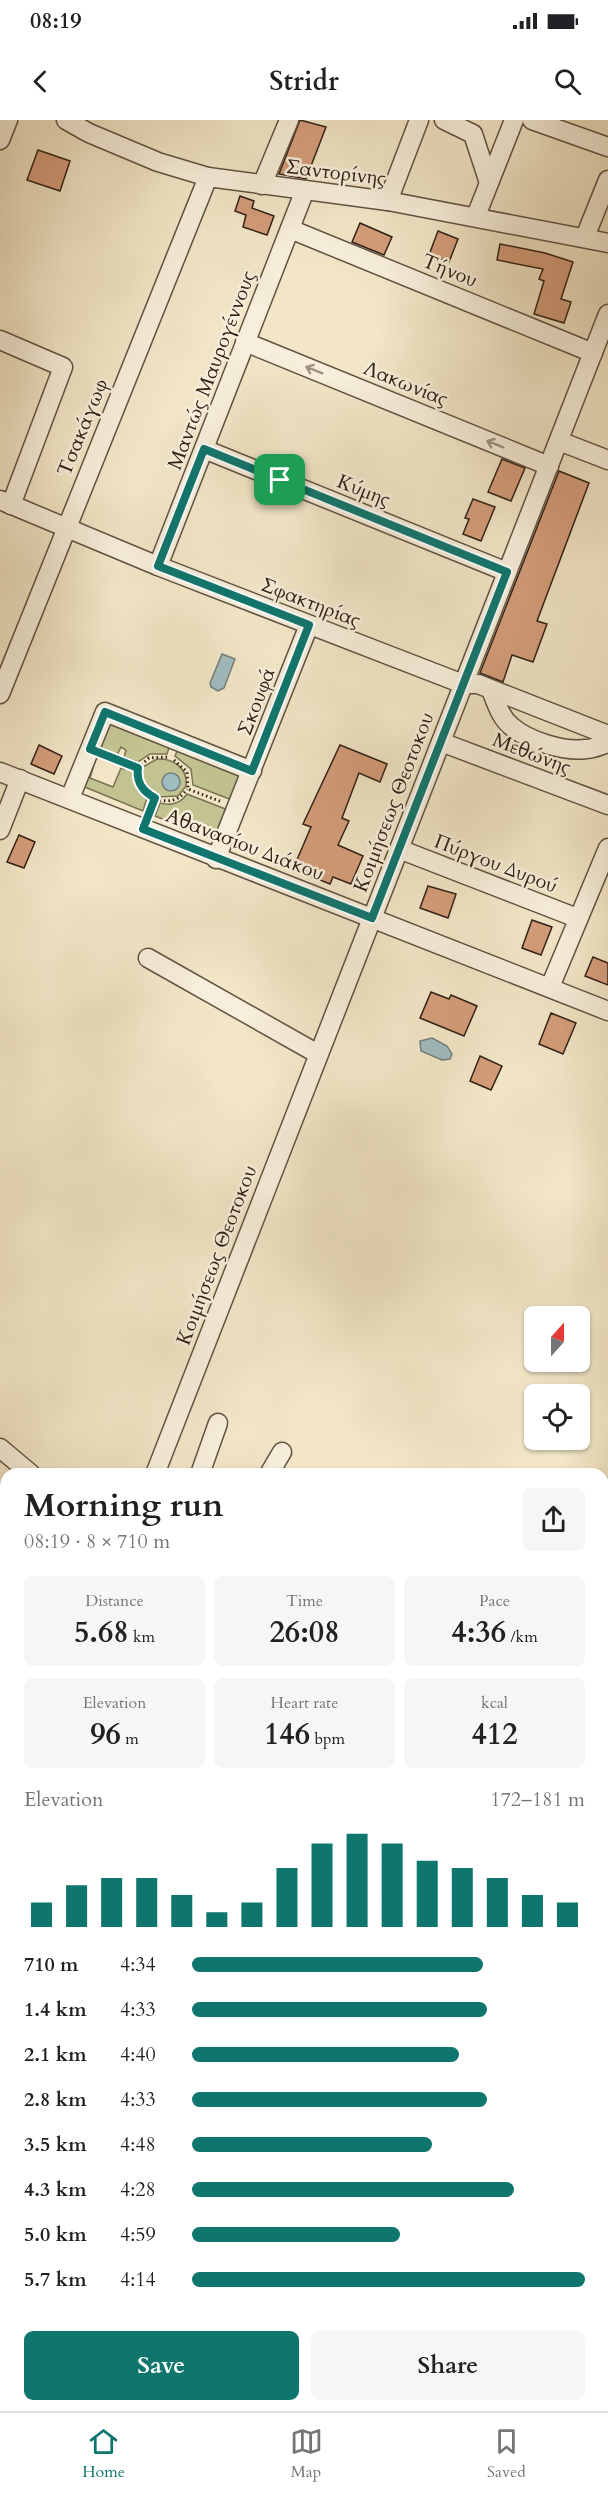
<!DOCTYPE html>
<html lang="en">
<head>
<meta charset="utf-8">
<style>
  :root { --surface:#fff; --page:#f6f6f6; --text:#202124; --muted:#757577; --line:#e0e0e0; --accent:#0f766e }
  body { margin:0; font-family:Cardo,serif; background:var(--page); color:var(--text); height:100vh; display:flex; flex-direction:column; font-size:22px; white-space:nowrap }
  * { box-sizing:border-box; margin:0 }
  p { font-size:20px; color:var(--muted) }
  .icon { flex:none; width:33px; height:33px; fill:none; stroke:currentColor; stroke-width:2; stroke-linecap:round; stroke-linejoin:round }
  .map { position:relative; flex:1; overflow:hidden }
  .details { position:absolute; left:0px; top:1348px; width:609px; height:944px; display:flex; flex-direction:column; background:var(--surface); border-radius:18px 18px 0 0; box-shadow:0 2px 4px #0004 }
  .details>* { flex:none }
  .needle { width:39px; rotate:21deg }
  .controls { position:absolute; left:524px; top:1186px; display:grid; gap:12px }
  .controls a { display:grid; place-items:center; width:66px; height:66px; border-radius:9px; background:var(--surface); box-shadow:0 2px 4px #0004; font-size:30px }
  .pin { position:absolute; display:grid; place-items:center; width:51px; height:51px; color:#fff; margin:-26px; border-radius:12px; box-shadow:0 3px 9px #0006 }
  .round { display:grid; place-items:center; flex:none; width:63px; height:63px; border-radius:9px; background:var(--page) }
  .headline { display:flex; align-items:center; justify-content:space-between; height:102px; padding:0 24px }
  h1 { font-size:33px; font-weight:600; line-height:45px }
  .metrics { display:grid; grid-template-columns:repeat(3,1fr); gap:9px; height:102px; padding:6px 24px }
  .metrics div { display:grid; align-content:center; border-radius:9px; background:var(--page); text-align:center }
  .metrics b { font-size:30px; font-weight:600 }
  .metrics small { font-size:16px; font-weight:400 }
  .metrics p { font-size:16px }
  .chart { height:168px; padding:12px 24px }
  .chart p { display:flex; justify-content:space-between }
  .chart svg { width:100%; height:108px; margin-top:6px; stroke:var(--accent); stroke-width:6 }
  .primary-button { display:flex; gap:12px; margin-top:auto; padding:12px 24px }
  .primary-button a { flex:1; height:69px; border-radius:9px; background:var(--accent); color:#fff; font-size:24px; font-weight:600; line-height:69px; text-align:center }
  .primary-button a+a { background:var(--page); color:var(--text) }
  ul { padding:0 24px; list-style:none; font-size:20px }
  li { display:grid; grid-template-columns:96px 72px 1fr; align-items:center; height:45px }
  li i { height:15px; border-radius:8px; background:var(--accent) }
  .status { display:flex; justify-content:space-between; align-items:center; height:42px; padding:0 30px; background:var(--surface); direction:ltr }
  .status svg { height:16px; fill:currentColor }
  header { display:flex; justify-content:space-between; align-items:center; height:78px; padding:0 24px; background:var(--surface); font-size:27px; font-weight:600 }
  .dock { display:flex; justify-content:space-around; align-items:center; height:84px; border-top:2px solid var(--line); background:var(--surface); font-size:16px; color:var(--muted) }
  .dock a { display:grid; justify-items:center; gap:3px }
  .dock .on { color:var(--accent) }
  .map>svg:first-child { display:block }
  .green { fill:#c2c391; stroke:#7a7254; stroke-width:1.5 }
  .water { fill:#a0bdc0; stroke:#747e7c; stroke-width:1.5 }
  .building { fill:#d49d7a; stroke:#312016; stroke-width:1.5 }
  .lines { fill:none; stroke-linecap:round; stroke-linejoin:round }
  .minor-casing { stroke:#615242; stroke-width:21 }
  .path { stroke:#312016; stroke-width:3; stroke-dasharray:1.5 3; stroke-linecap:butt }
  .minor { stroke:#f7efdb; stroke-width:18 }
  .oneway { stroke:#9e9282 }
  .route-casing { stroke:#fff; stroke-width:12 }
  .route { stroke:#0f766e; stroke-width:8 }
  .labels { text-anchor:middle; stroke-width:5; stroke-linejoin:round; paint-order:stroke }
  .street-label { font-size:20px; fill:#312016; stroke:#f7efdb }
</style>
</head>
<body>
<div class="status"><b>08:19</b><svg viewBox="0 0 49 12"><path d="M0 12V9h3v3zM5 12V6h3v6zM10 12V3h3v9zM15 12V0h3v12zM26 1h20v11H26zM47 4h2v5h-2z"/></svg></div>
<header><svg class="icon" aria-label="back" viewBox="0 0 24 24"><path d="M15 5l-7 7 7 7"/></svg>Stridr<svg class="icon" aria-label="search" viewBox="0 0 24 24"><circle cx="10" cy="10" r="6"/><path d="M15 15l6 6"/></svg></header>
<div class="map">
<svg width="608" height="2291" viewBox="0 0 608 2291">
  <rect width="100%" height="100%" fill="#f2e6c7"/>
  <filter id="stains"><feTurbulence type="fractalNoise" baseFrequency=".00333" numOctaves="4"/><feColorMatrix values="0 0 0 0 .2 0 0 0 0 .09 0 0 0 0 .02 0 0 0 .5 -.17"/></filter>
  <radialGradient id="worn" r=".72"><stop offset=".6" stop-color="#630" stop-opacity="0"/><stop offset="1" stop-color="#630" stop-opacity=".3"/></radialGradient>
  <!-- green -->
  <g class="green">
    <polygon points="107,596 171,622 167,634 150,634 138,642 124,637 126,630 121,627 117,635 95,626"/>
    <polygon points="180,625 244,651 232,680 193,665 191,649 175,636"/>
    <polygon points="90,636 96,638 90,658 113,667 121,648 124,649 126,645 136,649 136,663 147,678 143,691 80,665"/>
    <path d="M157 639C173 638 188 648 186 666L178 676 158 677 142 664 141 648Z"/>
    <path d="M187 674 228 690 216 720 155 696 160 683C171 686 181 683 187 674Z"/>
    <polygon points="603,1835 608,1840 608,1865 603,1870"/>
  </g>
  <!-- water -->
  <g class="water">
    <polygon points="222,534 235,539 224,568 218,571 211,567 210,563"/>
    <circle cx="171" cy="662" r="9"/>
    <polygon points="432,918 447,926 452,934 450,939 442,940 421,931 420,921"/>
  </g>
  <!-- building -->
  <g class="building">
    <polygon points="300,0 326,7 306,59 279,54"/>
    <polygon points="38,30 70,41 60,71 27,60"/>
    <polygon points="240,76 254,81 252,88 274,96 267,115 243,107 246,95 235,91"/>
    <polygon points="360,103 392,117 384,135 352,122"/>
    <polygon points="438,111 458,119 449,142 429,135"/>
    <polygon points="500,124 545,133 573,142 561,179 571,182 564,203 534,194 544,161 539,159 543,149 497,140"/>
    <polygon points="502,339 525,348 511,381 488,372"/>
    <polygon points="559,351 589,363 537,501 547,504 533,542 512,535 503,562 480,553"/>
    <polygon points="473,379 495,387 481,421 463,414 469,399 465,398"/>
    <polygon points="39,625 62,636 54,654 31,644"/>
    <polygon points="340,625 387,644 380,662 359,653 342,698 349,701 338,725 363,736 351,764 333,757 330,764 303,753 306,746 296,742 311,707 303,704"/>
    <polygon points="19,715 35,722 24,748 7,742"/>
    <polygon points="428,766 456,774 448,798 420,788"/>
    <polygon points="532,800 552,807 541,835 522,828"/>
    <polygon points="593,837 608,843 608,865 585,856"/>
    <polygon points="431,872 449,879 451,875 477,886 464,916 420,898"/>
    <polygon points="551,893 576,903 563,934 539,924"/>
    <polygon points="480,936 502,946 491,970 470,961"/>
  </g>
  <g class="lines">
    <!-- minor casing -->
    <g class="minor-casing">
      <g id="minor">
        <polyline points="66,0 89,13 158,42 208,57 388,81 608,123"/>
        <polyline points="444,0 473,14 489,63"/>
        <polyline points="532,0 608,27"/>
        <polyline points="0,20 8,0"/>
        <polyline points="262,65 289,0"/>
        <polyline points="388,81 419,0"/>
        <polyline points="476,96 514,0"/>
        <polyline points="290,109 593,233"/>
        <polyline points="585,117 608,60"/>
        <polyline points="0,220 63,247 11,385"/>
        <polyline points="245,222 549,346"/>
        <polyline points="559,321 608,340"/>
        <polyline points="204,329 507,452"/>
        <polyline points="0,380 158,446 463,564 478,564 608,615"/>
        <polyline points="158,446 305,70"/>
        <path d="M491 570C496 582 500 597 511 606 528 621 564 632 586 629 593 629 601 625 608 623"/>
        <polyline points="0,574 208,57"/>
        <polyline points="441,622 608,685"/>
        <polyline points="0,652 608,891"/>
        <polyline points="70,678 105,592 252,651"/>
        <polyline points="0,710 20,659"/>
        <polyline points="399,729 577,798"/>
        <polyline points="216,739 309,505"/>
        <polyline points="148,838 318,934"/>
        <polyline points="550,867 608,728"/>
        <polyline points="0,1328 31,1354"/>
        <polyline points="155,1354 608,194"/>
        <polyline points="200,1354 218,1303"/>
        <polyline points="269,1354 282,1332"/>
        <polyline points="0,1742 6,1726"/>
        <polyline points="0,1793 6,1797"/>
        <polyline points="603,1821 608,1826"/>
        <polyline points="0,1967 6,1972"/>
        <polyline points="603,2200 608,2205"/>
        <polyline points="540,2286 545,2291"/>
      </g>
    </g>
    <!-- path -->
    <g class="path">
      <polyline points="104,635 138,648"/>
      <polyline points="174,640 187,652 188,669 222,682"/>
      <path d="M155 679C168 683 179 681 187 669"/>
      <path d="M149 694 155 679C142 671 136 663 138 648L149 638 168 637"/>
      <polyline points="157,2291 162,2286"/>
      <polyline points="259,2291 263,2286"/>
    </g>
    <!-- minor -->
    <use href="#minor" class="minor"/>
  </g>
  <!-- one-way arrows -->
  <defs><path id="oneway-shaft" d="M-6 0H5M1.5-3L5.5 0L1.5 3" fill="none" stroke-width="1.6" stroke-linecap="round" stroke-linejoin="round" transform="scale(1.5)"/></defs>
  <g class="oneway">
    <use href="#oneway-shaft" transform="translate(314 250) rotate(-158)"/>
    <use href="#oneway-shaft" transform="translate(495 324) rotate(-158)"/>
  </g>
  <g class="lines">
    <!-- route casing -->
    <g class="route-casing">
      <path id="route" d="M204 329 507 452 372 798 143 709 155 678C142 671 136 662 138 648L90 629 105 592 252 651 309 505 158 446Z"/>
    </g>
    <!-- route -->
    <use href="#route" class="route"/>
  </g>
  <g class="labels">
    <!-- street labels -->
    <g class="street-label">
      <text transform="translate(336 52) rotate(7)" y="7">Σαντορίνης</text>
      <text transform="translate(450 150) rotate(22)" y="7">Τήνου</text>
      <text transform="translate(211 250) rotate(-69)" y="7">Μαντώς Μαυρογέννους</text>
      <text transform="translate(406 263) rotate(22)" y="7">Λακωνίας</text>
      <text transform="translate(82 307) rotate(-68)" y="7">Τσακάγωφ</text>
      <text transform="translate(364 370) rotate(22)" y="7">Κύμης</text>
      <text transform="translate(311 482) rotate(21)" y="7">Σφακτηρίας</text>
      <text transform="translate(256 581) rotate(-69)" y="7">Σκουφά</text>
      <text transform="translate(532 633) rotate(21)" y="7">Μεθώνης</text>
      <text transform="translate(393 682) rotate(-69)" y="7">Κοιμήσεως Θεοτοκου</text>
      <text transform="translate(245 724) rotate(21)" y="7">Αθανασίου Διάκου</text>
      <text transform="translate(496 743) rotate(21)" y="7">Πύργου Δυρού</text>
      <text transform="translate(216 1135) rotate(-69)" y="7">Κοιμήσεως Θεοτοκου</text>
    </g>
  </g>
  <rect width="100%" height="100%" filter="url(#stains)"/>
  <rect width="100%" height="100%" fill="url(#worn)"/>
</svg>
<div class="controls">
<a><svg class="needle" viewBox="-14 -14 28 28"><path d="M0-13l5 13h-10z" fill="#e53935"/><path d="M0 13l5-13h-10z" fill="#757577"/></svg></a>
<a><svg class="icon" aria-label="locate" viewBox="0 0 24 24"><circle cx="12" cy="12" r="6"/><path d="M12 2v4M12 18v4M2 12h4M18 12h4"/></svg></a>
</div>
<div class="pin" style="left:280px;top:360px;background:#1e9e55"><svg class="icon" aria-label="arrive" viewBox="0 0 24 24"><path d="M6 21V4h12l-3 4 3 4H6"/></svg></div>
<section class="details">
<div class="headline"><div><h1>Morning run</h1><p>08:19 · 8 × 710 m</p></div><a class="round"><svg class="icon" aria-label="share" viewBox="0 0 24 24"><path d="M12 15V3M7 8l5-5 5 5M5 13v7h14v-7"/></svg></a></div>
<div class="metrics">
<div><p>Distance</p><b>5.68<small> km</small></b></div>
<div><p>Time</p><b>26:08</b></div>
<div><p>Pace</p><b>4:36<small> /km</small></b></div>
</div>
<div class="metrics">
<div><p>Elevation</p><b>96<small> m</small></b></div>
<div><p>Heart rate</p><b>146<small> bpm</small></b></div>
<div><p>kcal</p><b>412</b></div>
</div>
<div class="chart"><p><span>Elevation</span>172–181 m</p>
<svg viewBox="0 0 160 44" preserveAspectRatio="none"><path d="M5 44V34M15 44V27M25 44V24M35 44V24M45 44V31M55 44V38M65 44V34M75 44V20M85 44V10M95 44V6M105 44V10M115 44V17M125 44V20M135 44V24M145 44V31M155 44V34"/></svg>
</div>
<ul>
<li><b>710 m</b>4:34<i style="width:74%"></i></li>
<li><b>1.4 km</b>4:33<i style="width:75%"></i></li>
<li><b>2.1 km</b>4:40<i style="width:68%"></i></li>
<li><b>2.8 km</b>4:33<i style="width:75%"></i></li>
<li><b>3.5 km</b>4:48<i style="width:61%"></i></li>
<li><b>4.3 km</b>4:28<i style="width:82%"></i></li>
<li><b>5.0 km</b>4:59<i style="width:53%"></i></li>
<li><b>5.7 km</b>4:14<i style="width:100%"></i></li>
</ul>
<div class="primary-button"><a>Save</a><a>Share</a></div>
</section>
</div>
<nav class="dock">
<a class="on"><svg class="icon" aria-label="home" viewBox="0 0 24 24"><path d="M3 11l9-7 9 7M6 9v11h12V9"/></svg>Home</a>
<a><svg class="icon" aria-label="map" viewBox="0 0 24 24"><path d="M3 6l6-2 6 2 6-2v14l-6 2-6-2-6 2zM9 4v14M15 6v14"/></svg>Map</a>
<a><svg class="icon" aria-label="saved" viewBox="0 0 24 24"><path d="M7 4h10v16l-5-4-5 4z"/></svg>Saved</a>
</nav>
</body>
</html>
